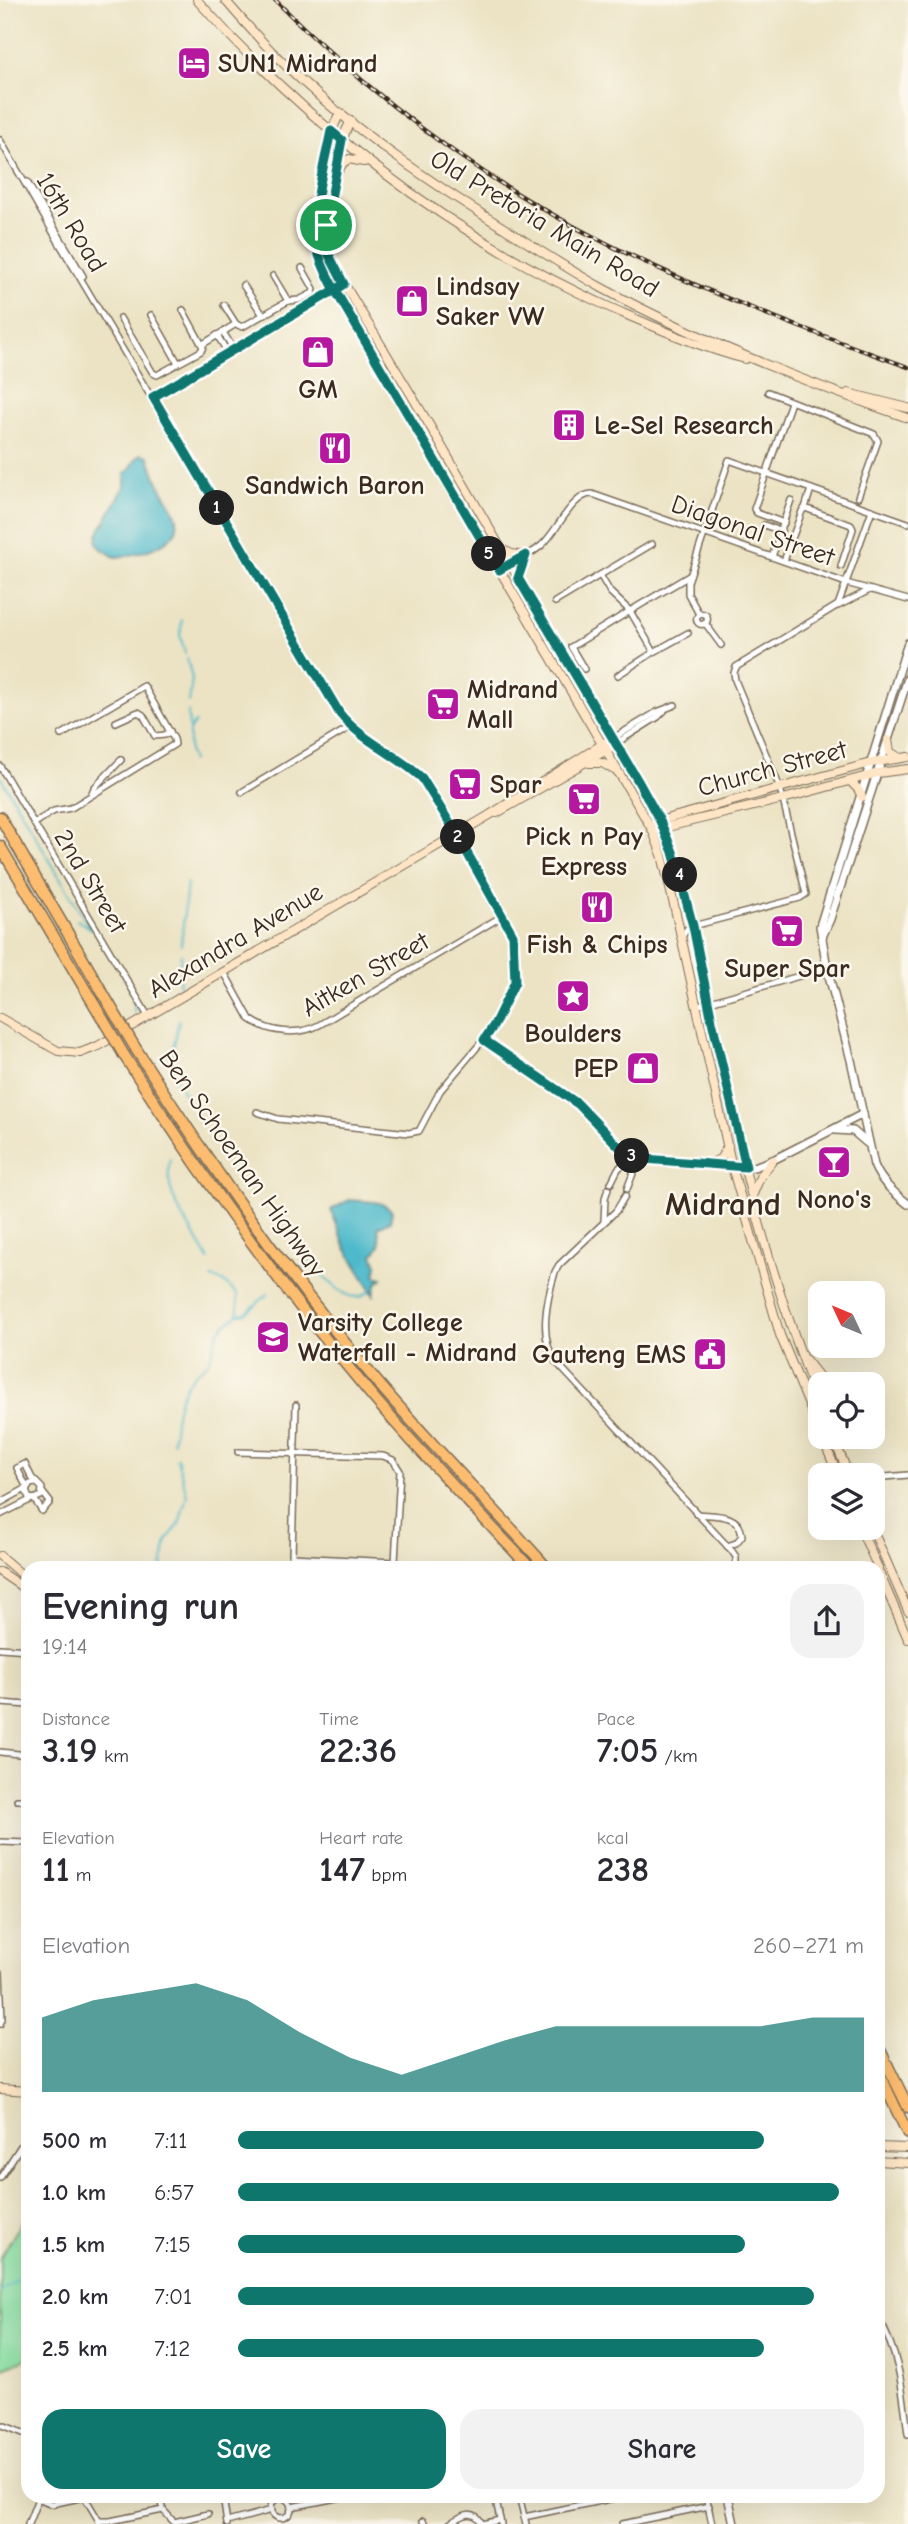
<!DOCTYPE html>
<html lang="en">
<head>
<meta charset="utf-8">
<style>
  :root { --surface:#fff; --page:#f2f2f3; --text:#2b2b33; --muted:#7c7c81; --accent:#0f766e }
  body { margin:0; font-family:"Comic Neue",sans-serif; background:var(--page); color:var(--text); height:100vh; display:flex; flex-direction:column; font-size:26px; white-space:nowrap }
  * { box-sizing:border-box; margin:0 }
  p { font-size:23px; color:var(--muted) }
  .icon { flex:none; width:38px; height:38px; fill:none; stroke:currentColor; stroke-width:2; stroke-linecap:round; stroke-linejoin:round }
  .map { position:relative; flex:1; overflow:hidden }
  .panel { position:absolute; left:21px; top:1561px; width:864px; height:942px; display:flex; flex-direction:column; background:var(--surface); border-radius:21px; box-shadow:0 7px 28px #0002 }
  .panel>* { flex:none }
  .needle { width:46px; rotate:314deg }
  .tools { position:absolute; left:808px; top:1281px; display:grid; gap:14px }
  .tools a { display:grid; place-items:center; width:77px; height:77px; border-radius:14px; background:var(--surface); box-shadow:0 7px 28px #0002; font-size:35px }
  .pin { position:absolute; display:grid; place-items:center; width:60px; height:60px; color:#fff; margin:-30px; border:4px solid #fff; border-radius:50%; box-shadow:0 2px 7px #0007 }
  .km { position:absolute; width:35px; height:35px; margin:-18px; border-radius:50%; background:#222; color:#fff; font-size:19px; line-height:35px; text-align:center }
  .round { display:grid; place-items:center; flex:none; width:74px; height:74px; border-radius:21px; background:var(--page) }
  .headline { display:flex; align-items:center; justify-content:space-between; height:119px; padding:0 21px }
  h1 { font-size:38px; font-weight:800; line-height:52px }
  .metrics { display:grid; grid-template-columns:repeat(3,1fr); gap:10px; height:119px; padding:7px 21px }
  .metrics div { display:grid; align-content:center }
  .metrics b { font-size:35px; font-weight:800 }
  .metrics small { font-size:19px; font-weight:400 }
  .metrics p { font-size:19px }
  .chart { height:196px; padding:14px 21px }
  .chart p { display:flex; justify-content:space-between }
  .chart svg { width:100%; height:126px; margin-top:7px; fill:var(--accent); opacity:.7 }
  .button { display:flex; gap:14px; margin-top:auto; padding:14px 21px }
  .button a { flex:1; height:80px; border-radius:21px; background:var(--accent); color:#fff; font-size:28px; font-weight:800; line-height:80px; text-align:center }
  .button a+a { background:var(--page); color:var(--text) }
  ul { padding:0 21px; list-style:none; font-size:23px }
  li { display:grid; grid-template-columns:112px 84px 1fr; align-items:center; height:52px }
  li i { height:18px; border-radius:9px; background:var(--accent) }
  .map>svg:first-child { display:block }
  .green { fill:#88dfa3; stroke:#628460; stroke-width:2 }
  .water { fill:#4eb9cb; stroke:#447274; stroke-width:2 }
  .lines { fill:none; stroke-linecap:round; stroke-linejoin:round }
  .stream { stroke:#4eb9cb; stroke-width:2 }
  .minor-casing { stroke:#796b58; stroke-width:8 }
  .tertiary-casing { stroke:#796b58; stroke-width:10 }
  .secondary-casing { stroke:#796b58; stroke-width:10 }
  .motorway-casing { stroke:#796b58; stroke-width:13 }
  .minor { stroke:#fff; stroke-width:5 }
  .tertiary { stroke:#fff; stroke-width:7 }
  .secondary { stroke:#fee5c5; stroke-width:8 }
  .motorway { stroke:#fcbd6f; stroke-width:10 }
  .rail-casing { stroke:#3b2a1e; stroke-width:4.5 }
  .rail { stroke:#fbf7ec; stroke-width:2; stroke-dasharray:5; stroke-linecap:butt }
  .motorway-bridge-casing { stroke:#796b58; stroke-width:13; stroke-linecap:butt }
  .motorway-bridge { stroke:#fcbd6f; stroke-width:10 }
  .route-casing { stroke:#fff; stroke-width:14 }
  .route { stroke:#0f766e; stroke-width:9 }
  .labels { text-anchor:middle; stroke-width:5; stroke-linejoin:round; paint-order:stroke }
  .poi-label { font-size:26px; font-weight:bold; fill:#3b2a1e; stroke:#fbf7ec }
  .street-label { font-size:26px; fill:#3b2a1e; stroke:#fbf7ec }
  .district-label { font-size:33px; font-weight:bold; fill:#3b2a1e; stroke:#fbf7ec }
</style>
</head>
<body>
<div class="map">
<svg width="908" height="2524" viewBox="0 0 908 2524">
  <rect width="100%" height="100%" fill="#fbf7ec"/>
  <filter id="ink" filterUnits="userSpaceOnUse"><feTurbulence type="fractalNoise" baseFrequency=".0143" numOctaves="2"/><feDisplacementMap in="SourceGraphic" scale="14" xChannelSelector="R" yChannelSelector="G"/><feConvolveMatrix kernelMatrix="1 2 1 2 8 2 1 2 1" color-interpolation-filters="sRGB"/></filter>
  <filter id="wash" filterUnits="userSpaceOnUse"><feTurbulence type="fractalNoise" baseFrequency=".00686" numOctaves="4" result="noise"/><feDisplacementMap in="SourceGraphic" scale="28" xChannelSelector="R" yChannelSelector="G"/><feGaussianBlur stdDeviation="1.57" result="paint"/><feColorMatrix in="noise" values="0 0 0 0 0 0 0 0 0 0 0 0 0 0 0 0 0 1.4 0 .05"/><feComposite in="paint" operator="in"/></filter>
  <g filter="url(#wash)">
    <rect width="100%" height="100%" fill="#ece3c4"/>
    <!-- green -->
    <polygon class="green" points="28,2211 28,2358 0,2370 0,2259"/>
    <!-- water -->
    <g class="water">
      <path d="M141 454 148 456C152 465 154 473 158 482 163 496 180 511 177 527 172 547 132 556 115 557L102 549 97 543 98 534 125 486V474C133 468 133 460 141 454Z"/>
      <path d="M349 1200C363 1202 382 1199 392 1211L390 1221 378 1227 380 1245 373 1255 377 1265 375 1276 382 1278 376 1284 374 1295 346 1248 331 1210Z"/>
    </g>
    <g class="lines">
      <!-- stream -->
      <g class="stream">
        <polyline points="182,620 180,635 185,653"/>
        <polyline points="187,658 192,679 189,703"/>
        <polyline points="188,712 189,729"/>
        <polyline points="192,762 189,752 189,730 195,723"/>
        <polyline points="0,776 91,930"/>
        <polyline points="77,920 88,927"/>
        <polyline points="181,945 187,883"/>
        <polyline points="179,986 181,954"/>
        <polyline points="133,999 135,1013"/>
        <polyline points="179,1020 173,1049 175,1077 187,1098"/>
        <path d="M170 1159C161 1196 193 1229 209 1260"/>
        <path d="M303 1267 312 1263C322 1274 342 1299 359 1297 363 1296 366 1293 370 1291"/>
        <polyline points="238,1314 246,1313 268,1294"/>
        <path d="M173 1442C175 1417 176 1394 194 1375 199 1369 206 1366 210 1359 214 1351 214 1341 218 1333 224 1323 231 1322 238 1314V1295L223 1281 211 1278"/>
        <polyline points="162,1568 167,1540 179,1524 187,1495 177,1458"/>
        <polyline points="0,2292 28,2273"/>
      </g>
    </g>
  </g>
  <g filter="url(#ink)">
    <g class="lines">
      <!-- minor casing -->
      <g class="minor-casing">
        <g id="minor">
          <polyline points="0,140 61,246 340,714 350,727 411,768 422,778 456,833 513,935 515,977 510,994 490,1032 440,1091 419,1131 409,1133 278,1119 257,1112"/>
          <polyline points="27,182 83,276"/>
          <polyline points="273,276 288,301"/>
          <polyline points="243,285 263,315"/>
          <polyline points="224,305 236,324"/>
          <polyline points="151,315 178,363"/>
          <polyline points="120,318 153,373 157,375 201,351 203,347 183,310"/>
          <polyline points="223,332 234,350"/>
          <polyline points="217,335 228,353"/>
          <polyline points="203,344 236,324 242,327 288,301 299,300 313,293 314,289 302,268"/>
          <polyline points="768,392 874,434 878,441 858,497"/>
          <polyline points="153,397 344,284"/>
          <polyline points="805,508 811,489"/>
          <polyline points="784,523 757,513 754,509 791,402"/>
          <polyline points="764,525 781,531"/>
          <polyline points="772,557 791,500"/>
          <polyline points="784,561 802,511 805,508 851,525 853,529 841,566"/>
          <path d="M499 570C513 563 531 555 542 545 557 532 572 494 592 494L846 583 908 600"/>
          <polyline points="600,575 652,544"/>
          <polyline points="555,602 600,575 610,592 630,611 571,647 584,669"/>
          <polyline points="838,606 870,590"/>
          <circle cx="702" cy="619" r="5.5"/>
          <polyline points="699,614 688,594 688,582 729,460 908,523"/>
          <polyline points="705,623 721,645"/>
          <polyline points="688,633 654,652 630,611 689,576"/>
          <polyline points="618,675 654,652"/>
          <polyline points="116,722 138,712 143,715 155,736 165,735 170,731"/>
          <polyline points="612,739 657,712 675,705"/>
          <polyline points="615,744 658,717 664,711"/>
          <polyline points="0,766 148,1016"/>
          <polyline points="242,792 350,727"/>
          <polyline points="91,795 94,788 121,760"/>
          <polyline points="34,823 54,811 71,808 175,744 174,739 144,686 61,735"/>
          <polyline points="682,937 687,929 693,926 800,898 806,894 780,788 735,680 734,673 736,667 838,605 872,510"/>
          <path d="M224 972 250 1019C269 1033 298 1036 319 1025L504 915"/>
          <polyline points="696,1006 827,968"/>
          <polyline points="484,1040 578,1104 626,1154 645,1159 732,1167"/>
          <polyline points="611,1183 618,1169 632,1156"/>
          <polyline points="627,1189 639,1158"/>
          <path d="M625 1196 616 1211 559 1265 555 1272C547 1299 538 1338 556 1362L732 1551 736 1557V1568"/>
          <polyline points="604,1221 605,1198 608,1189"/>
          <polyline points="296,1405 292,1557 395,1562 401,1568"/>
          <polyline points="238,1452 383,1456 393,1460 400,1471 395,1562"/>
          <polyline points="873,1478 908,1475"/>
          <polyline points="34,1499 42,1511 50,1502 43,1493"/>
          <polyline points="0,1503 27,1488 17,1468 25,1464 32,1478 42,1488 41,1496 34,1499 29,1498 26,1491 30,1484 36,1483"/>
          <path d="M696 1514C714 1516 740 1512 742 1536L736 1543 727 1546"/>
          <polyline points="0,1515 32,1499"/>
          <polyline points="0,1648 28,1650"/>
          <polyline points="0,1703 28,1705"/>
          <polyline points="0,1752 28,1755"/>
          <polyline points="17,1800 28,1800"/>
          <polyline points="0,1842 28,1843"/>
          <polyline points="0,1973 2,2019 0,2024"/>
          <polyline points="0,2178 28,2135"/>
          <path d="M878 2318C900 2354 903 2394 908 2434"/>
          <polyline points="0,2424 28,2435"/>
          <polyline points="84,2496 99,2521 99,2524"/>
          <polyline points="223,2496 227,2524"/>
          <polyline points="495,2496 501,2524"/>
          <polyline points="519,2496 526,2524"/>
          <polyline points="706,2496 712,2524"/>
          <polyline points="38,2498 52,2504 84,2497"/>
          <circle cx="281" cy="2508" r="10"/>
          <polyline points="291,2507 347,2496"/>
          <polyline points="163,2510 174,2522 208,2514"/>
          <polyline points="524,2517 624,2496"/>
          <polyline points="99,2521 110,2521 163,2510 162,2496"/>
          <polyline points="423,2521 425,2524"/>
          <polyline points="227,2522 272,2510"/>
          <polyline points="28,2524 39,2496"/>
          <path d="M449 2524C461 2516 474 2507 482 2524"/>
          <polyline points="482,2524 500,2520"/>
          <polyline points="622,2524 709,2506"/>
        </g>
      </g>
      <!-- tertiary casing -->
      <g class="tertiary-casing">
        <g id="tertiary">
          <path d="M908 643 820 926 827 968 851 1060 874 1165C881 1182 893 1192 908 1204"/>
          <polyline points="822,937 830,919 908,678"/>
          <polyline points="835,1130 853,1131 867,1143"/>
          <polyline points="732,1167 754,1167 773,1160 863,1114"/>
          <polyline points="728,2496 734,2524"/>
        </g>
      </g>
      <!-- secondary casing -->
      <g class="secondary-casing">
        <g id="secondary">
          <path d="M197 0C313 130 452 236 611 308 655 327 699 347 745 359"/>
          <path d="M225 0C248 27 272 53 298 77 360 135 435 185 507 230 538 249 569 270 602 288 699 340 804 382 908 418"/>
          <path d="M341 113C324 134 312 223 318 250 321 264 329 278 335 290L653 831 662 855 675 909 732 1167 780 1335 821 1434"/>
          <path d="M351 121C337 143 324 215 327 242 328 255 334 266 340 277L427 421 663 827C689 890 699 956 712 1023 738 1152 771 1283 821 1406"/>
          <polyline points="338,171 343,163 349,159 364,162"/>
          <polyline points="848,393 908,408"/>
          <polyline points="501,549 512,554 524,556"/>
          <polyline points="518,578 525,555"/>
          <polyline points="888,740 890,752 900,758"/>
          <polyline points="589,763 602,763 616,771"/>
          <polyline points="850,781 858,789 862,797"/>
          <polyline points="497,813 610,748"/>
          <polyline points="655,822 871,763 908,757"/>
          <polyline points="659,829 783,799 878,773 908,769"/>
          <polyline points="0,1018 58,1051 80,1053 98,1046 488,816 606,742"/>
          <polyline points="709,1165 721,1158 728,1146"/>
          <polyline points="753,1194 760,1177 773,1160"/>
          <polyline points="806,1360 825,1384"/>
          <polyline points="822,1437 838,1475"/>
          <polyline points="833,1437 849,1475"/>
          <polyline points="860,1528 878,1568"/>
          <polyline points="872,1528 908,1611"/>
          <polyline points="0,1556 28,1580"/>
          <polyline points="878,1570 908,1639"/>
          <polyline points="0,1572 28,1591"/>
          <polyline points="0,2089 28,2091"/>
          <polyline points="878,2147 908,2148"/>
          <polyline points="878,2161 908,2163"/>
        </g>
      </g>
      <!-- motorway casing -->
      <g class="motorway-casing">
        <g id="motorway">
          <polyline points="0,817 115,1014"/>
          <polyline points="0,846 104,1021"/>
          <path d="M136 1049C210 1166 289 1278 379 1384 433 1447 492 1506 547 1568"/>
          <path d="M124 1055C198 1172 279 1285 368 1391 419 1452 476 1509 530 1568"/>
          <polyline points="878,2046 908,2107"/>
          <polyline points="878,2071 908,2134"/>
        </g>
      </g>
      <!-- minor -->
      <use href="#minor" class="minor"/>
      <!-- tertiary -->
      <use href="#tertiary" class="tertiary"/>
      <!-- secondary -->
      <use href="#secondary" class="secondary"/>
      <!-- motorway -->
      <use href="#motorway" class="motorway"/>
      <!-- rail casing -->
      <g class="rail-casing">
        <path id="rail" d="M275 0C364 89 464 167 575 227 681 284 795 326 908 367"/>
      </g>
      <!-- rail -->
      <use href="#rail" class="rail"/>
      <!-- motorway-bridge casing -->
      <g class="motorway-bridge-casing">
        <g id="motorway-bridge">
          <polyline points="115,1014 136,1049"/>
          <polyline points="104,1021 124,1055"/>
        </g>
      </g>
      <!-- motorway-bridge -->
      <use href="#motorway-bridge" class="motorway-bridge"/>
    </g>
  </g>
  <g class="lines" filter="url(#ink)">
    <!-- route casing -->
    <g class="route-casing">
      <path id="route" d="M326 225 329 255 344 284 335 290 153 397 340 714C362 741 396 754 422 778L456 833 513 935 515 982 494 1025 484 1040 578 1104 626 1154 645 1159 746 1167 712 1021 693 926 673 852 660 821 638 781 518 578 526 555 499 570 335 290C329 279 323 268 319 255 308 221 324 166 331 131L342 140 326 225"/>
    </g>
    <!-- route -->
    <use href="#route" class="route"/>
  </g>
  <!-- icons -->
  <defs>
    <g id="hotel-square" transform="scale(1.75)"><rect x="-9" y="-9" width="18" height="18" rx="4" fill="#b5179e" stroke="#fbf7ec"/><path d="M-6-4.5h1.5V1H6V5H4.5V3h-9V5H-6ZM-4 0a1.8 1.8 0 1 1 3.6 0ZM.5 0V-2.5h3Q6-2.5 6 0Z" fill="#fff"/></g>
    <g id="shop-square" transform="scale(1.75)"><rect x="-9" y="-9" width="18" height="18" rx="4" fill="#b5179e" stroke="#fbf7ec"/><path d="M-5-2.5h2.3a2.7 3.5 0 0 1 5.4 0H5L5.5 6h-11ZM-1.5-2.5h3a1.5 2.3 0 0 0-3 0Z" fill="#fff"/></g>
    <g id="building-square" transform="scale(1.75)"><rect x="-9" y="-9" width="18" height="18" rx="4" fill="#b5179e" stroke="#fbf7ec"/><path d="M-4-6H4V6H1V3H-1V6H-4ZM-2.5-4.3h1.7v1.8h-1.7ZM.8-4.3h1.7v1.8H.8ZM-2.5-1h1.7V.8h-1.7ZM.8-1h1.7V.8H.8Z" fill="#fff"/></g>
    <g id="restaurant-square" transform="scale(1.75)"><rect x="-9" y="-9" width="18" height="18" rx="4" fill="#b5179e" stroke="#fbf7ec"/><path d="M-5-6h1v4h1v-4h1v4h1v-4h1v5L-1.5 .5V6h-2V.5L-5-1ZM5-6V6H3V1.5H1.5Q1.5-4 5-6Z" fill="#fff"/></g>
    <g id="supermarket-square" transform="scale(1.75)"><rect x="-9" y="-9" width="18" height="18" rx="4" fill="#b5179e" stroke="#fbf7ec"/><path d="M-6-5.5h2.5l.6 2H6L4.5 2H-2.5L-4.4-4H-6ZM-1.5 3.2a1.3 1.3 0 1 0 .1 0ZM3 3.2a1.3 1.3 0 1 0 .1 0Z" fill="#fff"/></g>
    <g id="sight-square" transform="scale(1.75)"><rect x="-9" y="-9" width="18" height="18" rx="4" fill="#b5179e" stroke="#fbf7ec"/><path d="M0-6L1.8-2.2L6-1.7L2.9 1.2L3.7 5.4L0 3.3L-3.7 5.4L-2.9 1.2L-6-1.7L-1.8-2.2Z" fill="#fff"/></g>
    <g id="bar-square" transform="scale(1.75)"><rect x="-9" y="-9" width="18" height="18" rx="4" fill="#b5179e" stroke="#fbf7ec"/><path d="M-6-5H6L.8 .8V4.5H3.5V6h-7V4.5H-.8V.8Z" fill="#fff"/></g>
    <g id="university-square" transform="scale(1.75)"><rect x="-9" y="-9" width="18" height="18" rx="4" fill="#b5179e" stroke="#fbf7ec"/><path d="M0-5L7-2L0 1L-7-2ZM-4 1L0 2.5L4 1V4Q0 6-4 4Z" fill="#fff"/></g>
    <g id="civic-square" transform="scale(1.75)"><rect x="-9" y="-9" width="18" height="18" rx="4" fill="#b5179e" stroke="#fbf7ec"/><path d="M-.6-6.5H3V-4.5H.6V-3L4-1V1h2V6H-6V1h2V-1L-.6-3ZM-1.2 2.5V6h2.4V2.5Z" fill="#fff"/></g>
  </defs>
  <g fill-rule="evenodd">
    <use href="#hotel-square" x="194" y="63"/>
    <use href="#shop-square" x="412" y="301"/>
    <use href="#shop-square" x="318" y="352"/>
    <use href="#building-square" x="569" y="425"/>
    <use href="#restaurant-square" x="335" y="448"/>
    <use href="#supermarket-square" x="443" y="704"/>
    <use href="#supermarket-square" x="465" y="784"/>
    <use href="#supermarket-square" x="584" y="799"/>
    <use href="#restaurant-square" x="597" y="907"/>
    <use href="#supermarket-square" x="787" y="931"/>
    <use href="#sight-square" x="573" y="996"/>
    <use href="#shop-square" x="643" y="1068"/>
    <use href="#bar-square" x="834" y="1162"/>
    <use href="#university-square" x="273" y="1337"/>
    <use href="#civic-square" x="710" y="1354"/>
  </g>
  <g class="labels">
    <!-- poi labels -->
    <g class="poi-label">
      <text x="218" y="72" text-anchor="start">SUN1 Midrand</text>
      <text x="436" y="295" text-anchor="start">Lindsay<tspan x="436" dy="30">Saker VW</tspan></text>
      <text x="318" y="398">GM</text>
      <text x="594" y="434" text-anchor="start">Le-Sel Research</text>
      <text x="335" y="494">Sandwich Baron</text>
      <text x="467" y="698" text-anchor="start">Midrand<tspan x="467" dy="30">Mall</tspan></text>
      <text x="490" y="793" text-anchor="start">Spar</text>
      <text x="584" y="845">Pick n Pay<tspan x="584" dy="30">Express</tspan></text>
      <text x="597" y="953">Fish &amp; Chips</text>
      <text x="787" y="977">Super Spar</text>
      <text x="573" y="1042">Boulders</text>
      <text x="618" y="1077" text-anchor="end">PEP</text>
      <text x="834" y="1208">Nono's</text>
      <text x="298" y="1331" text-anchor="start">Varsity College<tspan x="298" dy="30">Waterfall - Midrand</tspan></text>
      <text x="686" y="1363" text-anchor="end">Gauteng EMS</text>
    </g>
    <!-- street labels -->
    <g class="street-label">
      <text transform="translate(72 222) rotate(59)" y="9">16th Road</text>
      <text transform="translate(545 223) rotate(31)" y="9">Old Pretoria Main Road</text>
      <text transform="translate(753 530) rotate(19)" y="9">Diagonal Street</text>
      <text transform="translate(772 768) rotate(-15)" y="9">Church Street</text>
      <text transform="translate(91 881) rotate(59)" y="9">2nd Street</text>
      <text transform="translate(235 940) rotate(-31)" y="9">Alexandra Avenue</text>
      <text transform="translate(365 974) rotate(-30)" y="9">Aitken Street</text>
      <text transform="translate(243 1163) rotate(55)" y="9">Ben Schoeman Highway</text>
    </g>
    <!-- district labels -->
    <g class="district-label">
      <text x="723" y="1215">Midrand</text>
    </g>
  </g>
</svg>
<div class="tools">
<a><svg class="needle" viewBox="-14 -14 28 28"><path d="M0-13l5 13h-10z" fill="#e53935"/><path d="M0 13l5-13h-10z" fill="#7c7c81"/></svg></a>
<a><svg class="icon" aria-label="locate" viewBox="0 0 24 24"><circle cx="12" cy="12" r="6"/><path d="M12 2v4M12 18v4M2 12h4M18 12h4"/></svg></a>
<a><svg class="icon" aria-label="layers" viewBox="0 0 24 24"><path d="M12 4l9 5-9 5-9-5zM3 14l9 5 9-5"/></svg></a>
</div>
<div class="pin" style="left:326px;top:225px;background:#1e9e55"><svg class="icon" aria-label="arrive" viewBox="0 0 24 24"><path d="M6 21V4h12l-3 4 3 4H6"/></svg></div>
<b class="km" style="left:217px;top:508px">1</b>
<b class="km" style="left:458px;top:837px">2</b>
<b class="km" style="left:632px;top:1156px">3</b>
<b class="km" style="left:680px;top:875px">4</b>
<b class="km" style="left:489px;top:554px">5</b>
<section class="panel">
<div class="headline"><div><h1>Evening run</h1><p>19:14</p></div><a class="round"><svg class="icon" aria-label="share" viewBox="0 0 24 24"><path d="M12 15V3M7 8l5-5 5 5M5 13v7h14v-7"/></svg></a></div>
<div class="metrics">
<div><p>Distance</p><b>3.19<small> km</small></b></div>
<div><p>Time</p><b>22:36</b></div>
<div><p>Pace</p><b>7:05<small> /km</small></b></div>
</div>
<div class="metrics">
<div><p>Elevation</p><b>11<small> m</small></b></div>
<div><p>Heart rate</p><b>147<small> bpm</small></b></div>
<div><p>kcal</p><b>238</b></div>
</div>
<div class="chart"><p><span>Elevation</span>260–271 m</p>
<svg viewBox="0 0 160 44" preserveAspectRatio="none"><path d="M0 44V18L10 12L20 9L30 6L40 12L50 23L60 32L70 38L80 32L90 26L100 21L110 21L120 21L130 21L140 21L150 18L160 18V44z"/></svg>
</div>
<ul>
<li><b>500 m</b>7:11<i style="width:84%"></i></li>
<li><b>1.0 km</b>6:57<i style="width:96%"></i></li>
<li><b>1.5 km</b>7:15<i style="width:81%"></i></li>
<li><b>2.0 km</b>7:01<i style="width:92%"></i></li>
<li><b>2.5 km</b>7:12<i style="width:84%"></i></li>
</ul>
<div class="button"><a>Save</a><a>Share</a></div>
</section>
</div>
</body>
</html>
